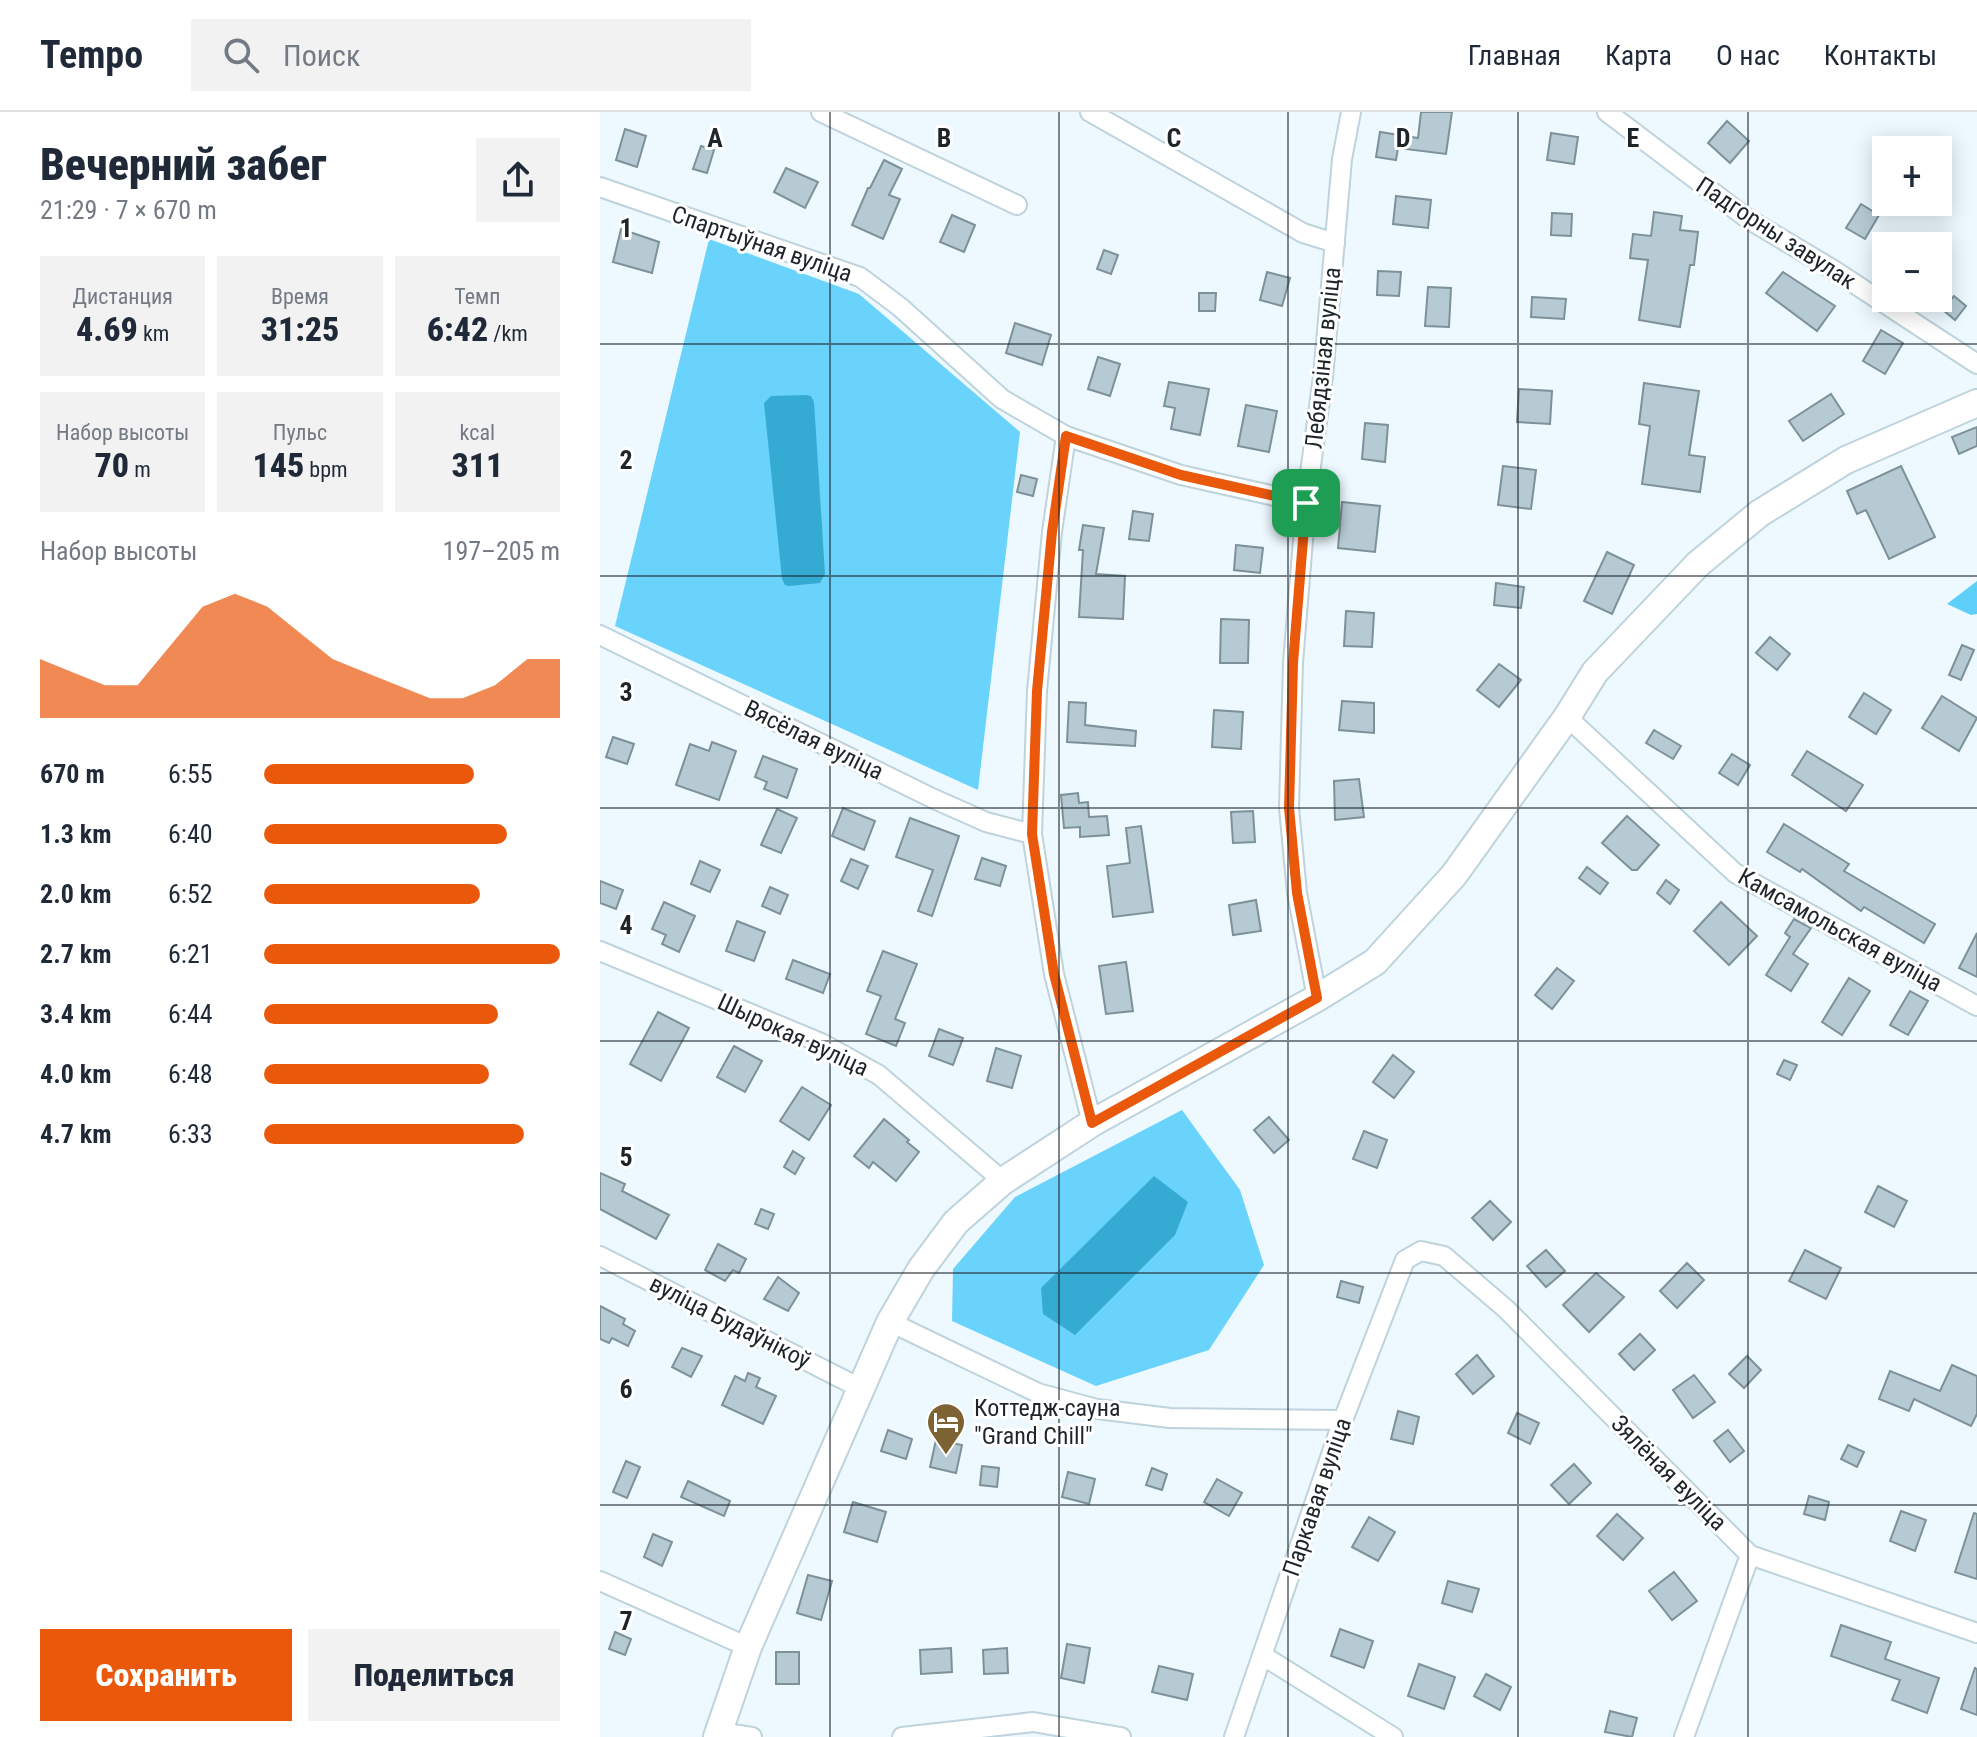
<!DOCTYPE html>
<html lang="ru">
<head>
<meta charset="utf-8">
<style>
  :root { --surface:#fff; --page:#f2f2f3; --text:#1f2937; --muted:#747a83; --line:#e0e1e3; --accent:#ea580c }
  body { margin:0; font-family:"Roboto Condensed",sans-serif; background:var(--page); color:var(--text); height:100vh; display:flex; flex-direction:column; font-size:30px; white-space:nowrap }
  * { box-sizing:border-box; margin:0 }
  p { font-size:26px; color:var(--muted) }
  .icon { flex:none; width:44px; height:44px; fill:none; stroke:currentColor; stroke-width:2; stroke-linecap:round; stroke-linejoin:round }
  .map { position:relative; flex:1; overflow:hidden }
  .details { display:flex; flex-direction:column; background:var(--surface); width:600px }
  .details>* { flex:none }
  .fabs { position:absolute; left:1272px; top:24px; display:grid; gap:16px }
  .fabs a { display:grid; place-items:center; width:80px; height:80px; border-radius:0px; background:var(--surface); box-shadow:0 4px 20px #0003; font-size:40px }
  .pin { position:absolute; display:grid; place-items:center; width:68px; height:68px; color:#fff; margin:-34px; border-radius:16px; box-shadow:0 4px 12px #0006 }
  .round { display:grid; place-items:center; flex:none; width:84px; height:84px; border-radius:0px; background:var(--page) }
  .summary { display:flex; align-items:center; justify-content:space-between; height:136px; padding:0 40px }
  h1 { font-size:44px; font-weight:800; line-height:60px }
  .figures { display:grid; grid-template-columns:repeat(3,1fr); gap:12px; height:136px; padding:8px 40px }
  .figures div { display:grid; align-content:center; border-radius:0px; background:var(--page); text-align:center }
  .figures b { font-size:34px; font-weight:800 }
  .figures small { font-size:22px; font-weight:400 }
  .figures p { font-size:22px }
  .chart { height:224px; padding:16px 40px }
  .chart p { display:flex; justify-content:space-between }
  .chart svg { width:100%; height:144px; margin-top:8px; fill:var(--accent); opacity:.7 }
  .action { display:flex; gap:16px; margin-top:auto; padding:16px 40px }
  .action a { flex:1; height:92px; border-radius:0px; background:var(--accent); color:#fff; font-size:32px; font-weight:800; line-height:92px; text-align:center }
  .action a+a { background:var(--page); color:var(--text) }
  ul { padding:0 40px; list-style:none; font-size:26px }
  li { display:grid; grid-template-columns:128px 96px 1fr; align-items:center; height:60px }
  li i { height:20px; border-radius:10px; background:var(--accent) }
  header { display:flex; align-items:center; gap:48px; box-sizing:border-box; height:112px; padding:0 40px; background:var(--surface); border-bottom:2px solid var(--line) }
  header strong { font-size:38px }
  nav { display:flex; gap:44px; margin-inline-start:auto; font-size:28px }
  .search { width:560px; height:72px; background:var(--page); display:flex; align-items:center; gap:20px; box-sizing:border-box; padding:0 28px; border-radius:0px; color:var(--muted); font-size:30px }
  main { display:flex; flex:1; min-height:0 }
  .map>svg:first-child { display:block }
  .green { fill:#6ad3fc }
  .forest { fill:#5ecff9 }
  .water { fill:#35abd4 }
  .building { fill:#b5cad3; stroke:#7d9199; stroke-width:2 }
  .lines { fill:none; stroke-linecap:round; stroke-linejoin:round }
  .street-casing { stroke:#bed3dc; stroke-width:22 }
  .secondary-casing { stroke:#bed3dc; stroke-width:30 }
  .street { stroke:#fff; stroke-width:18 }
  .secondary { stroke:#fff; stroke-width:26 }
  .route-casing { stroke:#fff; stroke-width:16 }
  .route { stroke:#ea580c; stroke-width:10 }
  .grid { fill:none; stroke:#1d2529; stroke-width:2; stroke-opacity:0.55 }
  .labels { text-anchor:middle; stroke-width:6; stroke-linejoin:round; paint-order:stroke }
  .street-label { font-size:24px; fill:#1d2529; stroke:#fff }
  .poi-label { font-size:24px; fill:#1d2529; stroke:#fff; text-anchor:start }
  .grid-label { font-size:26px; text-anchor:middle; font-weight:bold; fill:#1d2529; stroke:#fff; stroke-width:6; stroke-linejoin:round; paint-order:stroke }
</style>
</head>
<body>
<header>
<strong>Tempo</strong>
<div class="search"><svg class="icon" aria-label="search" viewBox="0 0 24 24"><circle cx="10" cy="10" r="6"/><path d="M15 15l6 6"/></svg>Поиск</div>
<nav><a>Главная</a><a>Карта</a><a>О нас</a><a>Контакты</a></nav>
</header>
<main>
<section class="details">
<div class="summary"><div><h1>Вечерний забег</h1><p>21:29 · 7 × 670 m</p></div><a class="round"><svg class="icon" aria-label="share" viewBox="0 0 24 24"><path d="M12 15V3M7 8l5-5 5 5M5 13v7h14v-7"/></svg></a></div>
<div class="figures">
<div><p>Дистанция</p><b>4.69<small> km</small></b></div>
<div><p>Время</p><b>31:25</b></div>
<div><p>Темп</p><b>6:42<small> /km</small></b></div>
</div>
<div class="figures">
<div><p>Набор высоты</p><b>70<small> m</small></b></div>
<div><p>Пульс</p><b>145<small> bpm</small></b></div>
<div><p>kcal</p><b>311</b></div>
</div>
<div class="chart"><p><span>Набор высоты</span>197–205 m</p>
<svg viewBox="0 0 160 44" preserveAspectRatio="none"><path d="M0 44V26L10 30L20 34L30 34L40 22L50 10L60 6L70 10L80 18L90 26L100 30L110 34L120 38L130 38L140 34L150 26L160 26V44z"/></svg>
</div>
<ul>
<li><b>670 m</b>6:55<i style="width:71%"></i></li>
<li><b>1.3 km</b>6:40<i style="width:82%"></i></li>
<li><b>2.0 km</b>6:52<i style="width:73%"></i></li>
<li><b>2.7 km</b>6:21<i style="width:100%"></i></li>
<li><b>3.4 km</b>6:44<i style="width:79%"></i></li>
<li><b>4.0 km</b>6:48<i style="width:76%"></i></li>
<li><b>4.7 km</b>6:33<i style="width:88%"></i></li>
</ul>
<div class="action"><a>Сохранить</a><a>Поделиться</a></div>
</section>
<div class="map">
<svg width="1377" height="1625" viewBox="0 0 1377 1625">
  <rect width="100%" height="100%" fill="#edf9ff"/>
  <!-- green -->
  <g class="green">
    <polygon points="109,127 259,182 420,320 378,678 15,514"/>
    <polygon points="582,998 640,1078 664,1153 609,1238 496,1274 352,1209 353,1157 415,1085"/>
  </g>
  <!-- forest -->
  <polygon class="forest" points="1377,469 1377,502 1371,503 1347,492"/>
  <!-- water -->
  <g class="water">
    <polygon points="206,283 211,284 214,290 225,462 220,471 189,474 185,473 182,467 164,291 171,284"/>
    <polygon points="554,1064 588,1090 575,1123 475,1223 443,1202 441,1176"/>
  </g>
  <!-- building -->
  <g class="building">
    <polygon points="821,0 852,0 846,42 798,36 796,48 776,45 780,20 818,26"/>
    <polygon points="1127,9 1149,29 1130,51 1108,31"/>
    <polygon points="25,17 46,24 37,55 16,48"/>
    <polygon points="951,21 978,25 974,52 947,48"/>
    <polygon points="101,34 114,38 107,61 93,57"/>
    <polygon points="284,48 302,57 289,83 300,87 283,127 252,113 268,76 270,76"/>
    <polygon points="186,56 218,70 205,96 174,80"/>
    <polygon points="796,84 831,88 828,116 793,112"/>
    <polygon points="1261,92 1279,103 1265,127 1246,116"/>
    <polygon points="1054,100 1082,104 1080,118 1098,120 1094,153 1090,153 1080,215 1039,208 1048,148 1030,146 1033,122 1051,124"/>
    <polygon points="952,101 972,102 971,124 951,123"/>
    <polygon points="352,103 375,113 364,140 340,130"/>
    <polygon points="21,117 59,130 52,161 13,150"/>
    <polygon points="504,138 518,143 511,162 497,157"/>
    <polygon points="778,159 801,160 799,184 777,183"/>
    <polygon points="667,160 690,166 682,194 660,188"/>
    <polygon points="1183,160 1235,194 1217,219 1166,181"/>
    <polygon points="828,175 851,176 849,215 825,214"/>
    <polygon points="599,181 616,181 615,199 599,199"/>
    <polygon points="1354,184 1366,194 1355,208 1343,198"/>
    <polygon points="932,185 966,187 964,207 931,205"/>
    <polygon points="415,211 451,223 442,253 406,241"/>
    <polygon points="1281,218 1303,231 1285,262 1263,249"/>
    <polygon points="498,245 520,252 510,284 488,277"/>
    <polygon points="569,270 609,277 600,323 571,317 575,296 564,294"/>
    <polygon points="1044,271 1099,279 1089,343 1105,345 1100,380 1042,372 1050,314 1039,312"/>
    <polygon points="919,277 952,279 950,312 917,310"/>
    <polygon points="1231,282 1244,302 1203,329 1189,309"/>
    <polygon points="646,293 677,299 669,340 638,334"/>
    <polygon points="765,311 788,313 785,350 762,347"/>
    <polygon points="1377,315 1377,334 1359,342 1352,325"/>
    <polygon points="903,354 936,358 931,397 898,393"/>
    <polygon points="1301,354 1335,425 1289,447 1266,398 1257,402 1247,379"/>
    <polygon points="421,363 437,367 433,384 417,380"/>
    <polygon points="742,390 780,394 775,440 738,436"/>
    <polygon points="533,399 553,402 549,429 529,427"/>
    <polygon points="483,413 504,416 496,462 525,464 523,507 479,505 483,438 479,438"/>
    <polygon points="636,433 663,436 660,461 634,458"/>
    <polygon points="1007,440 1034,453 1012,502 984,489"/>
    <polygon points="896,471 924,475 921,496 894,493"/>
    <polygon points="746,499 774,501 772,535 744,534"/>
    <polygon points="621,507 649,508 648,551 620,551"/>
    <polygon points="1170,525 1190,542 1177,558 1156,541"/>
    <polygon points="1362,533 1374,538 1361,568 1349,563"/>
    <polygon points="899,552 921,568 899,595 877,578"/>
    <polygon points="1264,581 1291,598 1276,622 1249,605"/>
    <polygon points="1342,584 1377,606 1359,639 1322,616"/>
    <polygon points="742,589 774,591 774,621 739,618"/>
    <polygon points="469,590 486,591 485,613 536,619 535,634 467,630"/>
    <polygon points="614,598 643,600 641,637 612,635"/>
    <polygon points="1054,618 1081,634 1073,647 1046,631"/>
    <polygon points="13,625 34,632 27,652 6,645"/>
    <polygon points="112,630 136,639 119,688 76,673 90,632 109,639"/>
    <polygon points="1207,639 1263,673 1246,699 1192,663"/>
    <polygon points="1132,642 1150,653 1138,673 1119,661"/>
    <polygon points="163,644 197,657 187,686 164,677 167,670 155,665"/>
    <polygon points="759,667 764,705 735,708 734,669"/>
    <polygon points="478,681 479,691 488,690 489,705 507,704 509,723 480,725 480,715 464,716 461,683"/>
    <polygon points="243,696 275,709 264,738 232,724"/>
    <polygon points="177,697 197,706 181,741 161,733"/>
    <polygon points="653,699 655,730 633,731 631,700"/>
    <polygon points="1027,704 1059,733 1037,758 1032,758 1002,731"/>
    <polygon points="310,706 359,724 332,804 318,799 333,758 296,745"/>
    <polygon points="1184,712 1249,752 1244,759 1335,812 1324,831 1264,795 1261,799 1202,757 1200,760 1167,740"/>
    <polygon points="541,714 553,800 513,805 507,754 530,751 526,716"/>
    <polygon points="382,746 406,754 400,774 375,767"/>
    <polygon points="251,747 268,754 258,777 241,769"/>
    <polygon points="100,749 120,758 110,780 91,772"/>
    <polygon points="987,755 1008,771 1000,782 979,766"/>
    <polygon points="1066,768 1079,778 1070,792 1057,781"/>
    <polygon points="0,769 23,778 16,797 0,791"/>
    <polygon points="170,775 188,783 180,802 162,794"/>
    <polygon points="656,788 661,819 633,823 629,793"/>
    <polygon points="64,790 95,804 79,840 62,832 66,823 52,817"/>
    <polygon points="1121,790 1157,824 1129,853 1094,819"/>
    <polygon points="1194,807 1211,816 1193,842 1208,852 1191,879 1166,863 1190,825 1185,821"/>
    <polygon points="137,809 165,820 154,849 126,839"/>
    <polygon points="1377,821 1377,865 1359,856"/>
    <polygon points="283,839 317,852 295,907 305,911 296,934 266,922 281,884 267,879"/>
    <polygon points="193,848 230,862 223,881 186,867"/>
    <polygon points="526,850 533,899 506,902 499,854"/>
    <polygon points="957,856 974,869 952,897 935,883"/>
    <polygon points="1249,866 1270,879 1242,923 1222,910"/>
    <polygon points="1310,879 1328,889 1308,923 1290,913"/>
    <polygon points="58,900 89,916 61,969 30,952"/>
    <polygon points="339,917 363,926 353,953 329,944"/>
    <polygon points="134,934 162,949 145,980 117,965"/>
    <polygon points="396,936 421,944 412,976 387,969"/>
    <polygon points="793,943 814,960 794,986 773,970"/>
    <polygon points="1184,948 1197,953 1190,968 1177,962"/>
    <polygon points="202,975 231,993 209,1028 180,1009"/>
    <polygon points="669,1005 689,1028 674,1041 654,1018"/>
    <polygon points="284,1007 309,1028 307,1030 319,1040 296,1069 273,1050 269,1056 254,1044"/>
    <polygon points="764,1019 787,1028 777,1056 753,1047"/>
    <polygon points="193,1039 204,1046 195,1062 184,1055"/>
    <polygon points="0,1061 25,1072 22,1079 69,1103 56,1127 0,1097"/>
    <polygon points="1278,1074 1307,1089 1294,1115 1265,1100"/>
    <polygon points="890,1089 911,1110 893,1128 872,1106"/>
    <polygon points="161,1097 174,1102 168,1117 155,1112"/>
    <polygon points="118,1132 146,1147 139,1161 133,1158 125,1169 105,1158"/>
    <polygon points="946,1138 965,1159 946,1175 927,1154"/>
    <polygon points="1205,1138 1241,1156 1226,1187 1189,1169"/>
    <polygon points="1087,1151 1104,1168 1077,1196 1060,1179"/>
    <polygon points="996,1161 1024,1185 989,1220 963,1193"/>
    <polygon points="178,1165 199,1181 188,1199 164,1187"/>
    <polygon points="741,1169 763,1175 759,1191 737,1185"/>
    <polygon points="0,1194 25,1207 23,1212 35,1219 28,1234 12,1226 9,1231 0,1227"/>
    <polygon points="1040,1222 1055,1238 1034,1258 1019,1242"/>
    <polygon points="82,1236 102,1244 91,1265 72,1255"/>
    <polygon points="877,1243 894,1264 873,1282 856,1262"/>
    <polygon points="1147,1244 1161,1258 1144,1276 1129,1262"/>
    <polygon points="1352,1253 1377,1264 1377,1302 1371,1314 1314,1287 1309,1299 1279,1287 1290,1259 1340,1279"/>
    <polygon points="148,1261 160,1266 156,1275 176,1284 163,1312 122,1293 135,1264 145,1269"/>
    <polygon points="1094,1263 1115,1290 1093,1306 1073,1278"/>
    <polygon points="798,1299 819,1305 813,1332 791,1327"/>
    <polygon points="917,1301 939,1311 930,1332 908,1321"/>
    <polygon points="288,1318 312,1327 306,1347 281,1339"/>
    <polygon points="1128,1318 1144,1339 1130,1350 1114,1329"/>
    <polygon points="336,1328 362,1333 356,1361 330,1355"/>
    <polygon points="1248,1333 1264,1340 1257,1355 1241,1347"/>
    <polygon points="26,1349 40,1355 27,1386 13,1380"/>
    <polygon points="974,1352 991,1371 969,1392 951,1373"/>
    <polygon points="382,1354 399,1356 397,1375 380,1373"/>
    <polygon points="552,1356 567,1362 562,1378 546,1373"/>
    <polygon points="468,1360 495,1367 489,1392 462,1385"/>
    <polygon points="617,1367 642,1381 629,1404 604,1390"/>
    <polygon points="88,1369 130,1389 124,1404 81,1385"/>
    <polygon points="1209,1384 1229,1390 1225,1408 1204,1402"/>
    <polygon points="253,1390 286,1400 277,1430 244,1420"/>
    <polygon points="1301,1399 1326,1408 1315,1439 1290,1429"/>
    <polygon points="1374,1401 1377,1402 1377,1467 1355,1460"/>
    <polygon points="1017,1402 1043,1426 1023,1448 997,1424"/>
    <polygon points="769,1405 795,1420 778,1449 752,1435"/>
    <polygon points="53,1422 72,1430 62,1454 44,1445"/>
    <polygon points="1074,1460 1097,1489 1072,1508 1049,1479"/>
    <polygon points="208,1463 232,1469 221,1508 197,1501"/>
    <polygon points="848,1469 879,1477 872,1500 842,1491"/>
    <polygon points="1241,1513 1291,1530 1285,1547 1339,1566 1327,1601 1292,1588 1300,1568 1231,1544"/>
    <polygon points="740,1517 773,1529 764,1556 731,1544"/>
    <polygon points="15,1520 31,1527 25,1543 9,1537"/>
    <polygon points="467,1532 490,1536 484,1571 461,1566"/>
    <polygon points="351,1536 352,1560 321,1562 320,1538"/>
    <polygon points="407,1536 408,1561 384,1562 383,1538"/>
    <rect x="176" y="1540" width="23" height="32"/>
    <polygon points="819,1552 855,1565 844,1597 808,1584"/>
    <polygon points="559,1554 593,1562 587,1588 552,1580"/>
    <polygon points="1375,1556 1377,1557 1377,1603 1361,1597"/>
    <polygon points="886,1562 911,1575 900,1598 874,1584"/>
    <polygon points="1010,1599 1037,1606 1032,1625 1005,1620"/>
  </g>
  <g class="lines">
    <!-- street casing -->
    <g class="street-casing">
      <g id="street">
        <polyline points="221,0 417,93"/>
        <polyline points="490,0 703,121 735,131"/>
        <polyline points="1007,0 1148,107 1232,157 1377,252"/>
        <polyline points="0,75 260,165 300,195 402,287 466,324 581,363 706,391"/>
        <polyline points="466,324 452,420 437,579 432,722 454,862 492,1011"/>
        <polyline points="0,523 332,686 386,710 432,722"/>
        <polyline points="967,605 1135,761 1377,894"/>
        <polyline points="0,839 221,931 279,963 403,1069"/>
        <polyline points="717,886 697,781 689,696 693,551 706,391 723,265 742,47 751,0"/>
        <polyline points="0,1144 260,1276"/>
        <polyline points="290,1210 438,1281 497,1297 570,1306 743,1308"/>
        <polyline points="0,1469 148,1535"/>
        <polyline points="662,1543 793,1625"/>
        <polyline points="119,1620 152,1625"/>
        <polyline points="302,1625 433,1610 521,1625"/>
        <polyline points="634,1625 743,1308 805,1148 821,1139 844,1144 906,1197 1150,1443 1377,1521"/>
        <polyline points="1084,1625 1150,1443"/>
      </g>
    </g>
    <!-- secondary casing -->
    <g class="secondary-casing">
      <polyline id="secondary" points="117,1625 148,1535 290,1210 321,1157 356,1110 403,1069 492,1011 717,886 775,850 854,763 967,605 995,560 1098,452 1160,401 1246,348 1377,291"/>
    </g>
    <!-- street -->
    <use href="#street" class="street"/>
    <!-- secondary -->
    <use href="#secondary" class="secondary"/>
  </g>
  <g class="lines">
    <!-- route casing -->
    <g class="route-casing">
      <polygon id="route" points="466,324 581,363 706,391 693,551 689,696 697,781 717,886 492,1011 454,862 432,722 437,579 452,420"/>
    </g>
    <!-- route -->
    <use href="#route" class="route"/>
  </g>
  <!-- grid -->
  <path class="grid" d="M230 0V1625M459 0V1625M688 0V1625M918 0V1625M1148 0V1625M0 232H1377M0 464H1377M0 696H1377M0 929H1377M0 1161H1377M0 1393H1377"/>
  <!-- icons -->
  <defs>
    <g id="hotel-pin" transform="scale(2)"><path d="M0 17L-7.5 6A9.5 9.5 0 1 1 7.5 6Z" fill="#7d6234" stroke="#fff"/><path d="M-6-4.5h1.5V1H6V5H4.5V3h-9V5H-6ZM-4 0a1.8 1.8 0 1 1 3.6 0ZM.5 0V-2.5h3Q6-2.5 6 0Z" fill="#fff"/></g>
  </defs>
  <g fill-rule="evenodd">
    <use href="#hotel-pin" x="346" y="1310"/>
  </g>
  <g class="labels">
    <!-- street labels -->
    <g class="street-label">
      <text transform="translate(1176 121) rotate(33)" y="8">Падгорны завулак</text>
      <text transform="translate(162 132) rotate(19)" y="8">Спартыўная вуліца</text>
      <text transform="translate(723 246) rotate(-84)" y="8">Лебядзіная вуліца</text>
      <text transform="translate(214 628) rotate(26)" y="8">Вясёлая вуліца</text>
      <text transform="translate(1240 818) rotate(29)" y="8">Камсамольская вуліца</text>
      <text transform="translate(193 923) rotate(25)" y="8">Шырокая вуліца</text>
      <text transform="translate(130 1210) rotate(27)" y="8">вуліца Будаўнікоў</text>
      <text transform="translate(1069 1361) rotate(45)" y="8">Зялёная вуліца</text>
      <text transform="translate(717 1385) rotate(-71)" y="8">Паркавая вуліца</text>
    </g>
    <!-- poi labels -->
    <g class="poi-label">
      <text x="374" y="1304">Коттедж-сауна<tspan x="374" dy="28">"Grand Chill"</tspan></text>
    </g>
  </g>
  <g class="grid-label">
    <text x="115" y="35">A</text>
    <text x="344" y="35">B</text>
    <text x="574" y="35">C</text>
    <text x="803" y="35">D</text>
    <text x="1033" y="35">E</text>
    <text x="26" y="125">1</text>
    <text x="26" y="357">2</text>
    <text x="26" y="589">3</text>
    <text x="26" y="822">4</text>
    <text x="26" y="1054">5</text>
    <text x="26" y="1286">6</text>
    <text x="26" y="1518">7</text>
  </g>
</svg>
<div class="fabs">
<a>+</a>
<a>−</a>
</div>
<div class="pin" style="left:706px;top:391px;background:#1e9e55"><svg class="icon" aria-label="arrive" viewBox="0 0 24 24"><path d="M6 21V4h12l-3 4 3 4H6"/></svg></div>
</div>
</main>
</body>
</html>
